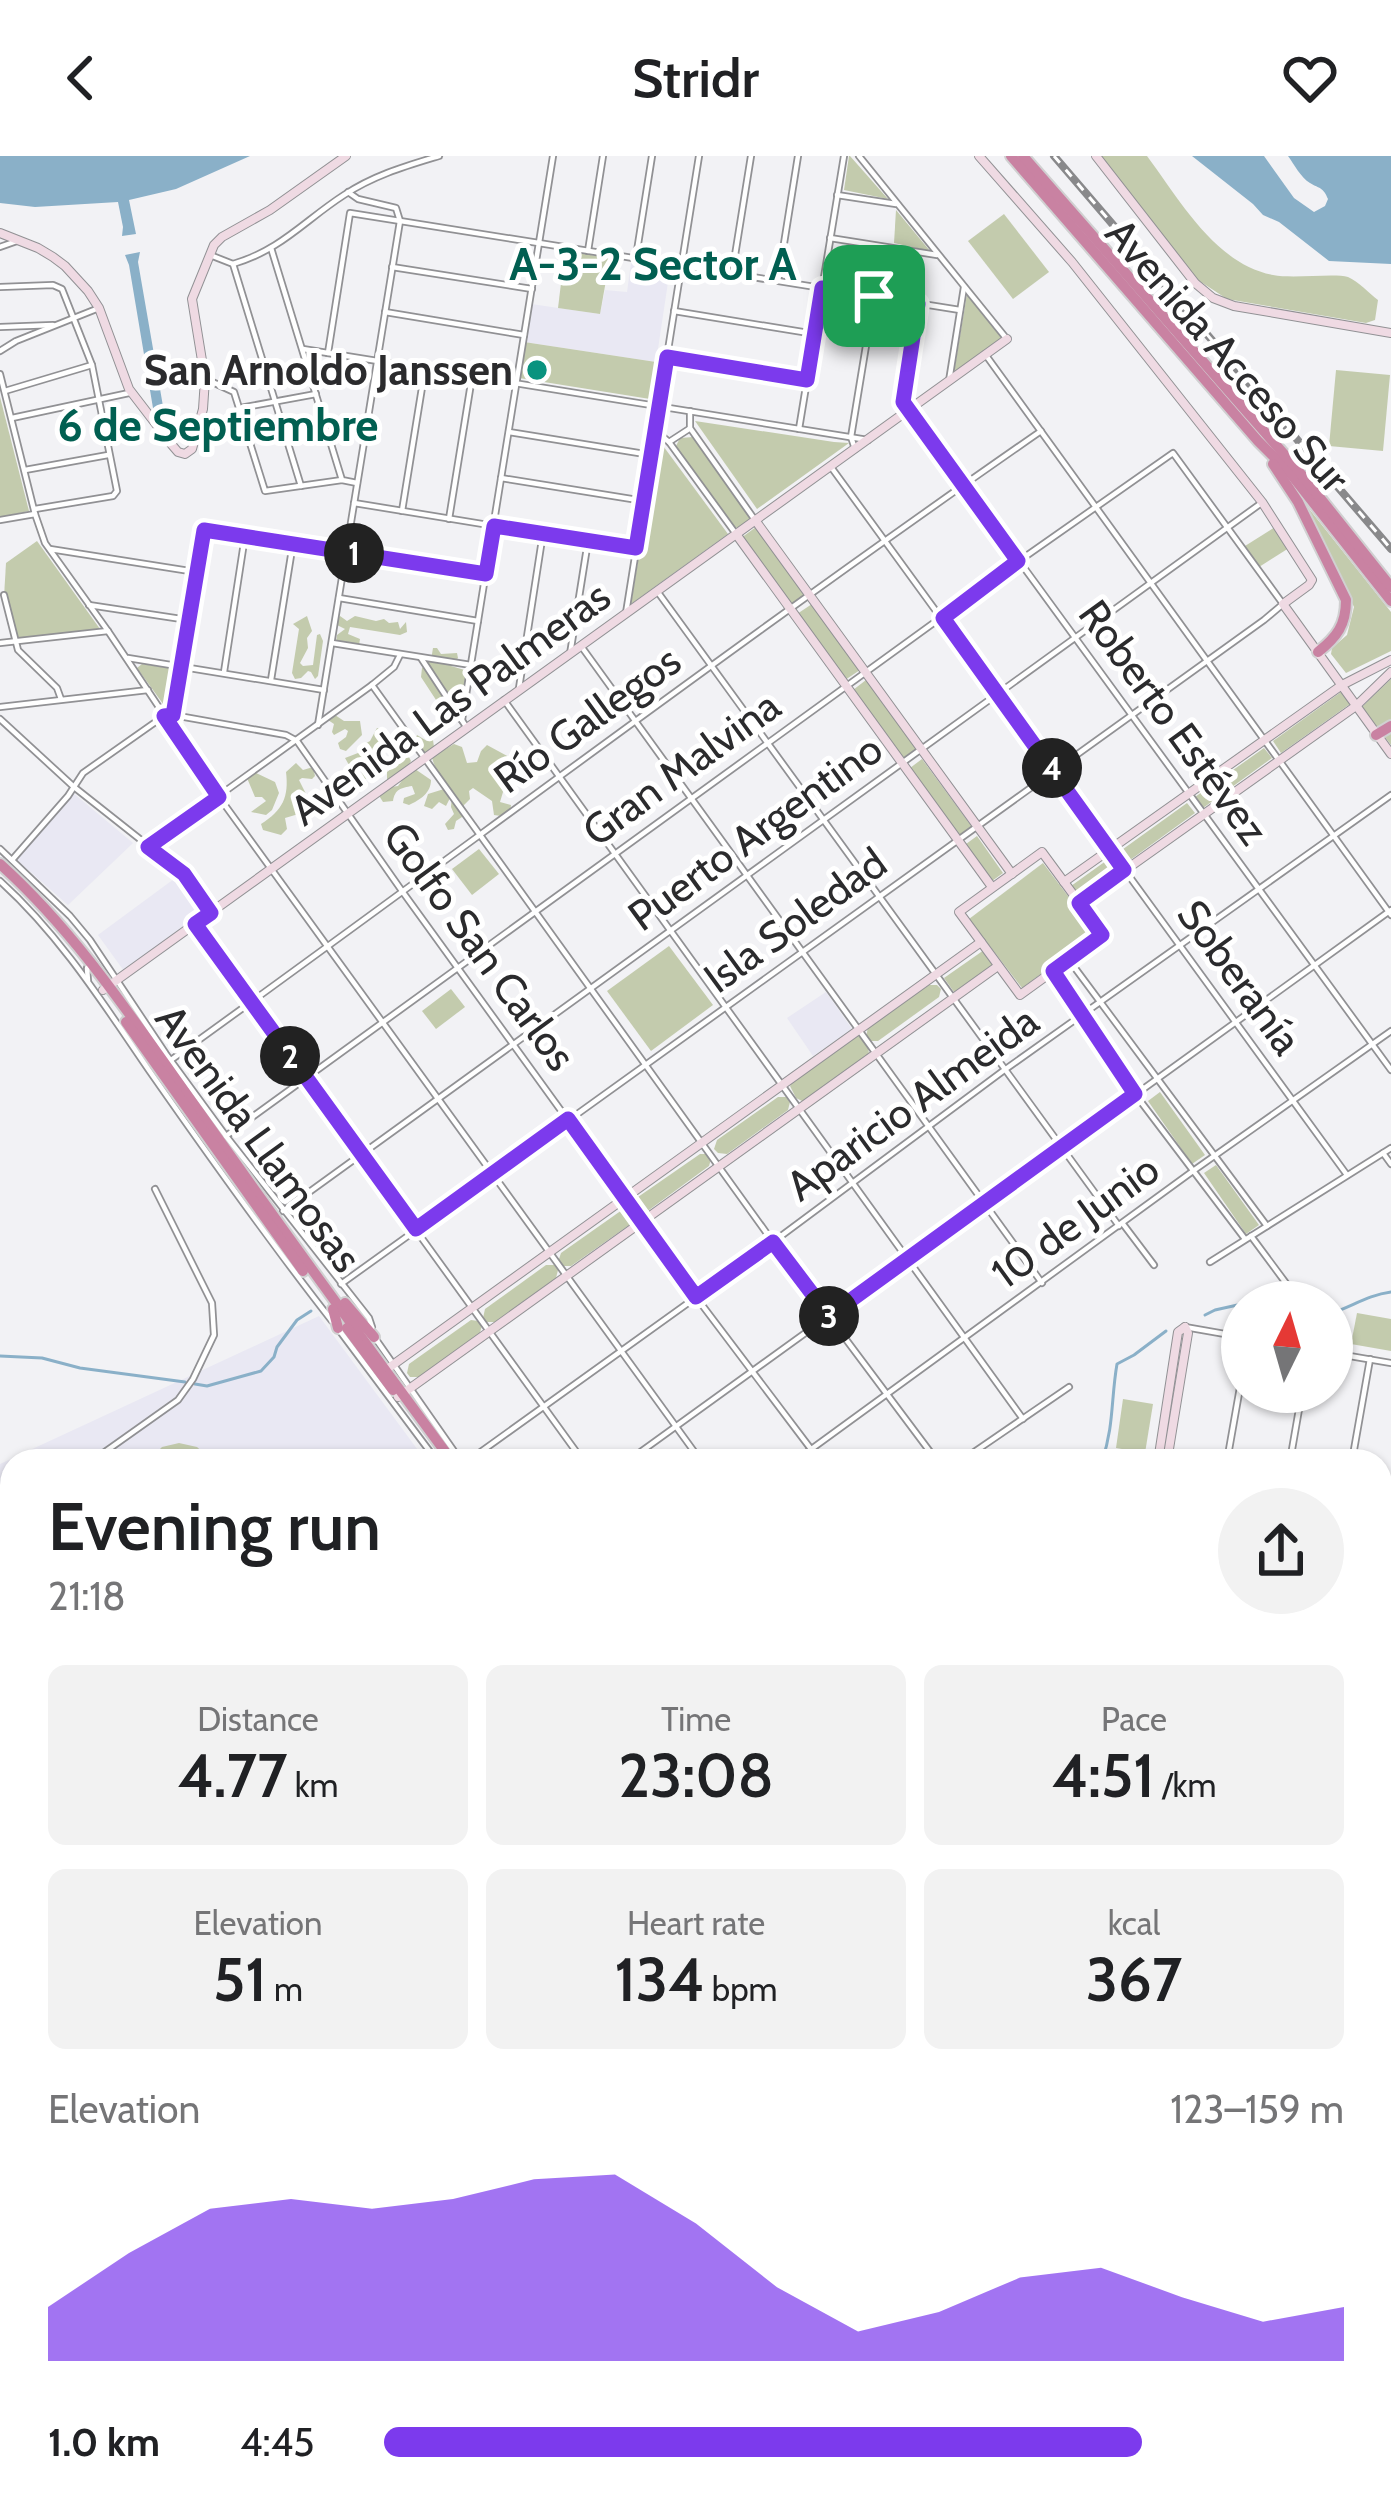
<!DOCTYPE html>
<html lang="en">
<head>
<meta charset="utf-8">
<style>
  :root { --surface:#fff; --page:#f2f2f2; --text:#202124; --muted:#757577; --accent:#7c3aed }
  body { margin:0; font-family:Cabin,sans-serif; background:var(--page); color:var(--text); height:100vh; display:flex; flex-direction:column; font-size:45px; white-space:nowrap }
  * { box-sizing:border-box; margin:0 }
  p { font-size:39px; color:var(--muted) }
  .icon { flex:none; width:66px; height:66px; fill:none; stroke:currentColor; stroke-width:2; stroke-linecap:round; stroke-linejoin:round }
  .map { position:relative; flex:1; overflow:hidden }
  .panel { position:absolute; left:0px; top:1293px; width:1392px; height:1065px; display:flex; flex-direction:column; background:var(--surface); border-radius:36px 36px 0 0; box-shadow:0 3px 9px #0004 }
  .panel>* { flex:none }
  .needle { width:78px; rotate:5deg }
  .buttons { position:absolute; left:1221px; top:1125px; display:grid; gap:24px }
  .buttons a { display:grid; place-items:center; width:132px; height:132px; border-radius:50%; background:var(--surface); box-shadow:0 3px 9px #0004; font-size:60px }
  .pin { position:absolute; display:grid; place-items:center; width:102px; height:102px; color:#fff; margin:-51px; border-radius:24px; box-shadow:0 6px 18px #0006 }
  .km { position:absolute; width:60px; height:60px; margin:-30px; border-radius:50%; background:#222; color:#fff; font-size:33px; line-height:60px; text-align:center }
  .round { display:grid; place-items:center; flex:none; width:126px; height:126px; border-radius:63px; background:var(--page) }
  .headline { display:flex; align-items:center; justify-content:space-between; height:204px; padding:0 48px }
  h1 { font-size:66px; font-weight:600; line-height:90px }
  .metrics { display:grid; grid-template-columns:repeat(3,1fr); gap:18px; height:204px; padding:12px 48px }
  .metrics div { display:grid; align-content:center; border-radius:18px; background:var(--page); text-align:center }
  .metrics b { font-size:60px; font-weight:600 }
  .metrics small { font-size:33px; font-weight:400 }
  .metrics p { font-size:33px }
  .chart { height:336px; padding:24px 48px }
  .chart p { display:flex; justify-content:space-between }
  .chart svg { width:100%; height:216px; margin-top:12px; fill:var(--accent); opacity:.7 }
  ul { padding:0 48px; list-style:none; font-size:39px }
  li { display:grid; grid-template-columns:192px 144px 1fr; align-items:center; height:90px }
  li i { height:30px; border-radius:15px; background:var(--accent) }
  header { display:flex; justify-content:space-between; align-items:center; height:156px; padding:0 48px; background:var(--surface); font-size:54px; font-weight:600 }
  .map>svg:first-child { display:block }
  .built { fill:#e9e8f3 }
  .green { fill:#c3cbad }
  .water { fill:#8ab0c8 }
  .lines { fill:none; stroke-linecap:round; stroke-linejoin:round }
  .stream { stroke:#8ab0c8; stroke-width:3 }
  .street-casing { stroke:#919194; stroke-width:8 }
  .secondary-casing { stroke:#919194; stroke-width:10 }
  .highway-casing { stroke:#d0d0d1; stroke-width:14 }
  .street { stroke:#fff; stroke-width:4.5 }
  .secondary { stroke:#efdae3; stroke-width:8 }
  .highway { stroke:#c982a2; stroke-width:10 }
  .rail-casing { stroke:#89898b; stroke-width:8 }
  .rail { stroke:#fff; stroke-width:3; stroke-dasharray:9; stroke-linecap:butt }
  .route-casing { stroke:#fff; stroke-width:24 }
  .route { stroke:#7c3aed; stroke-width:15 }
  .poi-dot { fill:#09937f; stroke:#fff; stroke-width:4.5 }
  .labels { text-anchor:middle; stroke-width:10; stroke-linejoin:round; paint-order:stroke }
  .street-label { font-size:42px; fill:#2b2b2d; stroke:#fff }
  .poi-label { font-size:42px; font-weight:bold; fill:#2b2b2d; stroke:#fff; text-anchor:end }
  .neighbourhood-label { font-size:45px; font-weight:bold; fill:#015f51; stroke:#fff }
</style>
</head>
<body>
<header><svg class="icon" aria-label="back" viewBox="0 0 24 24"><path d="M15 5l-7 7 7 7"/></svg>Stridr<svg class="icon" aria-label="heart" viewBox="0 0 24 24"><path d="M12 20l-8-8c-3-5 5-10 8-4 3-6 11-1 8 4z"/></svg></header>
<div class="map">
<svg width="1391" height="2356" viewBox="0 0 1391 2356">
  <rect width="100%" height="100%" fill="#f2f2f5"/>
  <!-- built -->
  <g class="built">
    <polygon points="631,107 670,113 656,206 524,186 531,148 600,158 605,134 627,136"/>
    <polygon points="73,637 133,687 68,749 17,704"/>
    <polygon points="174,723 201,760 124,815 98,779"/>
    <polygon points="826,836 852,873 813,900 787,862"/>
    <polygon points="319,1160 426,1305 12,1305 12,1682 0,1689 0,1308"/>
  </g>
  <!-- green -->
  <g class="green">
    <polygon points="849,0 850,0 888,43 844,34"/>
    <path d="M1100 0H1147C1180 44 1215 108 1273 119 1293 123 1334 117 1348 121 1358 125 1370 138 1378 144L1375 164 1366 167 1227 143 1198 124Z"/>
    <polygon points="896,54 930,95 894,87"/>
    <polygon points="1004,58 1049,116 1013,143 968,85"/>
    <polygon points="565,95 610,102 600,158 558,152"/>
    <polygon points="967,138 1003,183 954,216"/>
    <polygon points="524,186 656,206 650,243 519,222"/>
    <polygon points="1336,214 1390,219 1383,295 1329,290"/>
    <polygon points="0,241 29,355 0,361"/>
    <polygon points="695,265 834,286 849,287 757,353"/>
    <polygon points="693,281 751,361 744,370 735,372 675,292 680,282"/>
    <polygon points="658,283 728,378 631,448"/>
    <polygon points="1306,349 1391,456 1391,495 1346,517 1331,498 1332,492 1347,479 1354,451"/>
    <polygon points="756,371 806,440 790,451 741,382"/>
    <polygon points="1275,371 1289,392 1259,411 1245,390"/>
    <polygon points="37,385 100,473 14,482 4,441 6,407"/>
    <polygon points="812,448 860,514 845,524 797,458"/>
    <polygon points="307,460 312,475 307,482 308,492 300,507 303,510 313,509 317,479 320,478 323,485 318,520 315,523 311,516 308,515 301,522 295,523 292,517 299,473 293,468"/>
    <polygon points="340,460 347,465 355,460 376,465 384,463 389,467 398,466 400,473 406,466 407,476 400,479 350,471 348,478 360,483 359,489 348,486 339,489 336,487 337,479 345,473 337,469 335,465"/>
    <polygon points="433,492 437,492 441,498 457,497 458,502 451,510 468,515 462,551 456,553 446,540 444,547 438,547 421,521 422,512 431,504"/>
    <polygon points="142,508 174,513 177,518 173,548 166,552 137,512"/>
    <polygon points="1391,523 1391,589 1362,551"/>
    <polygon points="866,524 916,593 903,602 853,534"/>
    <polygon points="1341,536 1350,548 1281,597 1273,585"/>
    <polygon points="332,557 344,565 360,565 362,579 346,595 340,593 338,587 346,581 348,575 345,573 334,579 332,576 334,568 328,564"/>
    <polygon points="377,572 384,574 380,583 383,595 379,602 380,609 371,621 365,623 360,613 349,609 345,602 358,597 361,590 370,585"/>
    <polygon points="417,579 427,585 433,584 434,591 426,600 412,593 408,599 411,605 403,618 395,619 387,624 387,616 398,608 399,600 406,591 412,591"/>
    <path d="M454 588 462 591 467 607 477 606 481 595 487 589 511 602 516 610 503 614 500 621 503 636 500 646 511 649 510 656 501 660 494 659 492 645 473 632 469 635 470 643 464 649 462 661 456 665 454 673 448 674 445 668 454 658 451 651 452 638 446 650 439 646 432 653 424 650 428 638 444 633 451 635C445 623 434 614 432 601Z"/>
    <polygon points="1264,592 1272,602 1203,652 1195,641"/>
    <polygon points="922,603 972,671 960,680 910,612"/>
    <path d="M296 607 303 614 313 611 315 620 312 623 302 622 299 624 307 640 299 646 302 657 285 662 287 673 281 679 263 674 261 668C283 654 289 641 286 616Z"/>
    <path d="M415 613 431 624C431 637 420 644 409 649L403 647 404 642 415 638 412 630C401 632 395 633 393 645L383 646 378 638 384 632 398 630 406 619Z"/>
    <polygon points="254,616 275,626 279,637 272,654 266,659 251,656 266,645 262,641 255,641 247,622"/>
    <polygon points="1187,647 1195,657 1126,707 1119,696"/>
    <polygon points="977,680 1003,717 992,725 966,688"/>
    <polygon points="479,693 499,718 472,739 452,713"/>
    <polygon points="1110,702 1118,712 1079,741 1071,730"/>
    <polygon points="1043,707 1096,777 1022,832 969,763"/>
    <polygon points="669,790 713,849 651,895 607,835"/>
    <polygon points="984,794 994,808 954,836 944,822"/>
    <polygon points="929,829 937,829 941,833 939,841 878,885 869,885 866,881 868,871"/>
    <polygon points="451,833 465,851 436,873 422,855"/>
    <polygon points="857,879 860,879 868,890 869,898 804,946 796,942 790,930 793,925"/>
    <polygon points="1160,936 1205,999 1192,1008 1148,945"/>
    <polygon points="778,941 786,941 790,946 788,954 727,998 718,997 714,993 717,984"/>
    <polygon points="700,998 707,998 711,1003 709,1010 649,1054 639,1054 636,1050 638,1041"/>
    <polygon points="1216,1009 1259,1069 1246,1078 1204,1017"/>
    <polygon points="622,1054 630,1054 634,1059 632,1067 571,1110 562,1110 558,1106 561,1097"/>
    <polygon points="546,1109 554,1109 558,1114 556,1122 495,1166 486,1166 483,1162 485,1153"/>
    <polygon points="1357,1157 1391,1163 1391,1195 1351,1188"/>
    <polygon points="471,1164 478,1165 482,1169 480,1177 420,1221 410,1221 407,1217 409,1208"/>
    <polygon points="1123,1243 1153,1248 1145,1297 1116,1292"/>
    <polygon points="179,1287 197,1291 213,1305 148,1305 162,1291"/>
    <polygon points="1386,1662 1391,1663 1391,1935 1380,1922 1380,1667"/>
    <polygon points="12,1689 12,2162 0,2175 0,1696"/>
    <polygon points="1391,1979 1391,2011 1385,2017 1387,2029 1391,2032 1391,2075 1380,2086 1380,1990 1381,1986"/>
    <polygon points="0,2295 12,2304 12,2346 111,2346 122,2356 0,2356"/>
  </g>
  <!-- water -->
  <g class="water">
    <polygon points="0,0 250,0 176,33 129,44 136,78 122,80 123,71 118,46 35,51 0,47"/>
    <path d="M1192 0H1264L1294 42 1314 56 1325 50 1328 43C1323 31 1320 33 1310 27 1301 22 1294 8 1288 0H1391V108L1329 105 1279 66 1263 59 1253 48Z"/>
    <polygon points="140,96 138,106 164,256 154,258 129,109 125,99"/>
  </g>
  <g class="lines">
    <!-- stream -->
    <g class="stream">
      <polyline points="1255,1146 1275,1143 1289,1146"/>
      <path d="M1332 1157C1353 1150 1368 1139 1391 1136"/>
      <polyline points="1205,1159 1215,1154 1242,1148"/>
      <polyline points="0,1200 42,1202 80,1212 185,1226"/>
      <polyline points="195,1228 207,1230 261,1215 274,1201 277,1191 297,1164 311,1155"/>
      <path d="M1102 1305C1114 1271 1111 1242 1117 1208L1134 1199 1166 1175"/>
      <polyline points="0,1419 12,1429"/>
      <polyline points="0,2307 12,2296"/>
    </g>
    <!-- street casing -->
    <g class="street-casing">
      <g id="street">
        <polyline points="859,0 1006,182"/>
        <polyline points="837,39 896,48"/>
        <polyline points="830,82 937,99"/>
        <polyline points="0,91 17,85"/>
        <polyline points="271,92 342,324 357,327"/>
        <polyline points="588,95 603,0"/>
        <polyline points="210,99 233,108 301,330"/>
        <polyline points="636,101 652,0"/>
        <path d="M233 108C281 94 305 64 344 39 374 19 406 10 439 0"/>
        <polyline points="392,111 532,133"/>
        <polyline points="732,118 751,0"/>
        <polyline points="778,125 798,0"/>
        <polyline points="0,131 53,129 62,133 92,209 117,335 113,340 35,353"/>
        <polyline points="918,148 903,246 1391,914"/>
        <polyline points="674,155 815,178"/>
        <polyline points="385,156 524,179"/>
        <polyline points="0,171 53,169"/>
        <polyline points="303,193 868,284"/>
        <polyline points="0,195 16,185 99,152"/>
        <polyline points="328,197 350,57 960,154"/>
        <polyline points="985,198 1391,759"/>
        <polyline points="667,201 807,224"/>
        <polyline points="0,218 35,358 45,387 108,475 219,641 701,1305"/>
        <polyline points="208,224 234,236 265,335 342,324"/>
        <polyline points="949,225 964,131"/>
        <polyline points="5,235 92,209"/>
        <polyline points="240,252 316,238"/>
        <polyline points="690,255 690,272 755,364"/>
        <polyline points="12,262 129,237"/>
        <polyline points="799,273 844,0"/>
        <polyline points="655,274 669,286 736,378"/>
        <polyline points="509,276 651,299"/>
        <polyline points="669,286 689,273"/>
        <polyline points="855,293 851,281 874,141"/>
        <polyline points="831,311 1347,1019"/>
        <polyline points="25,314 108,299"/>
        <polyline points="501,322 644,345"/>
        <polyline points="354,347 636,393"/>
        <polyline points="402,355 425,213"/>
        <polyline points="449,363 472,221"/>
        <polyline points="0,364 35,358"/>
        <polyline points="50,393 196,416"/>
        <polyline points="657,435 1119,1070"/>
        <polyline points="4,439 18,494 57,532 61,543"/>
        <polyline points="339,442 478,465"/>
        <polyline points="89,449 188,464"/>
        <polyline points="626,457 699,0"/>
        <polyline points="0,487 108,475"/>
        <polyline points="332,487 471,509"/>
        <polyline points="581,490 1042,1127"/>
        <polyline points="570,498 588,385"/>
        <polyline points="128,502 324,534"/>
        <polyline points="421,502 467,572"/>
        <polyline points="224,516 245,380"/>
        <polyline points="271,524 293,387"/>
        <polyline points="372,529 773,1086 937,1305"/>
        <polyline points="519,532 543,377"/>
        <polyline points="504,544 1023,1263"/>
        <polyline points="0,551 148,534"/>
        <polyline points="173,559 204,374 486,418"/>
        <polyline points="0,563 74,631 184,718 211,757"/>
        <polyline points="462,564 553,0"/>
        <polyline points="318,569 400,65 396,52 358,43 348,36"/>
        <polyline points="148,691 372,529 394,511 400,499"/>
        <polyline points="0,693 70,760 90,784 166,898 226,980 369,1162 372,1171"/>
        <polyline points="12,704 68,640 83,617 164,560 173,559 286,579 297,585 402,735 696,1141 820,1305"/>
        <path d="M0 725C62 781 106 852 153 920 211 1003 270 1086 332 1165"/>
        <polyline points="196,770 583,1305"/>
        <polyline points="1069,804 1267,1070"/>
        <polyline points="87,812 88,825"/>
        <polyline points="1053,815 1135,938 1245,1083"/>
        <path d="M171 904C461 695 747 479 1041 275"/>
        <polyline points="226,980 1019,405 1173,297 1283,448 1264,464 341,1128"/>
        <polyline points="1383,997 1391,1008"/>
        <polyline points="283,1055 1260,348"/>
        <polyline points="1123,1068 1154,1109"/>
        <polyline points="1251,1080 1300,1146"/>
        <polyline points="1210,1106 1391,992"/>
        <polyline points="1185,1171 1242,1181"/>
        <polyline points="339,1174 437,1305"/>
        <polyline points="375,1182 461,1305"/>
        <polyline points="1332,1197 1391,1207"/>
        <polyline points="92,1305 178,1244 193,1223 214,1179 212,1147 155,1033"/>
        <polyline points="468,1305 773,1086 1003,915 1391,639"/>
        <polyline points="628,1305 1391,754"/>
        <polyline points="795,1305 1193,1015 1391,875"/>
        <polyline points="961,1305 1069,1231"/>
        <polyline points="1227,1305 1242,1220"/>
        <polyline points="1290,1305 1302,1236"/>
        <polyline points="1352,1305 1370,1203"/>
        <polyline points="0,1374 12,1364"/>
        <polyline points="0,1580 12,1598"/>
        <polyline points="1380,1653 1391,1655"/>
        <polyline points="0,1661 12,1677"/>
        <polyline points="1388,2091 1391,2094"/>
        <polyline points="0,2187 12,2174"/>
        <polyline points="1380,2224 1391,2237"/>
        <polyline points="0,2238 12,2249"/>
        <polyline points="257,2346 268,2356"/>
        <polyline points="318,2346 326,2356"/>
        <polyline points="1156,2346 1164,2356"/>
        <polyline points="1249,2346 1257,2356"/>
        <polyline points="944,2356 960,2346"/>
        <polyline points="1173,2356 1186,2346"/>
        <polyline points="1366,2356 1378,2346"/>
      </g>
    </g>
    <!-- secondary casing -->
    <g class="secondary-casing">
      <g id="secondary">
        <polyline points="979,0 1072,106 1262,346 1312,424 1309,429 1283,448 1391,598"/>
        <polyline points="1096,0 1195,127 1213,142 1234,150 1391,177"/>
        <polyline points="0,77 38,92 53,101 65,110 88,135 99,152 129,233 172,289 178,296 185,298 192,293 203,253 205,223 192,143 214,89 222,81 270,54 346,0"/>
        <polyline points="162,276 183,279 197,269"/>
        <polyline points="755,364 1012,718"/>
        <polyline points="736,378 992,731"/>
        <polygon points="1042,696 1103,779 1020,839 959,756"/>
        <polyline points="1064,726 1342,529 1391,504"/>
        <polyline points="1079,747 1356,550 1391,516"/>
        <polyline points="103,834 1007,183"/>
        <polyline points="383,1216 981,786"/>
        <polyline points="398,1241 998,810"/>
        <polyline points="1158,1305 1178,1176 1185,1171"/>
        <polyline points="1167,1305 1188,1177 1185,1171"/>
        <polyline points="1380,1347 1391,1349"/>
        <polyline points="1380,1356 1391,1358"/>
        <polyline points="1380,1499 1391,1501"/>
        <polyline points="1380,1509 1391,1511"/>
        <polyline points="0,1692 12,1685"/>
        <polyline points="1380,2190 1391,2181"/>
      </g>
    </g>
    <!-- highway casing -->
    <g class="highway-casing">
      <g id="highway">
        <polyline points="1011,0 1258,285 1290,317 1391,445"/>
        <polyline points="1023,0 1297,313 1391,431"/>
        <path d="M1273 308 1298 346 1346 444C1346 469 1337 481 1318 496"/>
        <polyline points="1376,579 1391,570"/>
        <path d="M0 708C80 780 138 871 200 957 283 1074 367 1190 452 1305"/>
        <polyline points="126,866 303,1115"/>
        <polyline points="345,1147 374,1181"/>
        <polyline points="333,1153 338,1172"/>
        <polyline points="347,1172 393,1234"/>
        <polyline points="1381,2311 1391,2333"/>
        <polyline points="1380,2330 1391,2344"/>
      </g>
    </g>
    <!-- street -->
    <use href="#street" class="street"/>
    <!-- secondary -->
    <use href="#secondary" class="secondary"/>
    <!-- highway -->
    <use href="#highway" class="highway"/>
    <!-- rail casing -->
    <g class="rail-casing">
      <polyline id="rail" points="1054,0 1391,393"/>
    </g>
    <!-- rail -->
    <use href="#rail" class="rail"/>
  </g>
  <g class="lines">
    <!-- route casing -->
    <g class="route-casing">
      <polygon id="route" points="822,132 918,148 903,246 1018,405 943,462 1124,714 1079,747 1102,779 1053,815 1135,938 829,1160 773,1086 696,1141 568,963 416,1073 195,768 211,757 184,718 148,691 219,641 164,560 173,559 204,374 486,418 494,370 636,392 667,201 807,224"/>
    </g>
    <!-- route -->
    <use href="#route" class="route"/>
  </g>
  <!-- markers -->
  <circle class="poi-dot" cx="537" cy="214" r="12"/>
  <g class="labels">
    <!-- street labels -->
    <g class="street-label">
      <text transform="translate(1228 199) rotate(49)" y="15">Avenida Acceso Sur</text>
      <text transform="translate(450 547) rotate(-36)" y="15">Avenida Las Palmeras</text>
      <text transform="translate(587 563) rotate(-36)" y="15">Río Gallegos</text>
      <text transform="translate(1174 566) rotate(54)" y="15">Roberto Estévez</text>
      <text transform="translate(681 612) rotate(-36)" y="15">Gran Malvina</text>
      <text transform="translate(755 676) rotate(-36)" y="15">Puerto Argentino</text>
      <text transform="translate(795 764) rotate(-36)" y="15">Isla Soledad</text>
      <text transform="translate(480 790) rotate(54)" y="15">Golfo San Carlos</text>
      <text transform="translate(1240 821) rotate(54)" y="15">Soberanía</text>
      <text transform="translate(912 947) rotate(-36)" y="15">Aparicio Almeida</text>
      <text transform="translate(259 982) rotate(54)" y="15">Avenida Llamosas</text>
      <text transform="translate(1075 1065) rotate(-36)" y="15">10 de Junio</text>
    </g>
    <!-- poi labels -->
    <g class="poi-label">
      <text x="513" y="229">San Arnoldo Janssen</text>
    </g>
    <!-- neighbourhood labels -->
    <g class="neighbourhood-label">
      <text x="653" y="124">A-3-2 Sector A</text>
      <text x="218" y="285">6 de Septiembre</text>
    </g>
  </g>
</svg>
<div class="buttons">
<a><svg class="needle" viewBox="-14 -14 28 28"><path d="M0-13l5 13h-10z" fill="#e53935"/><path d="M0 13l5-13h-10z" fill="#757577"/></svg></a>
</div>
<div class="pin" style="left:874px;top:140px;background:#1e9e55"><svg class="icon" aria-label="arrive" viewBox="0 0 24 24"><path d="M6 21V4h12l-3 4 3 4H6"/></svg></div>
<b class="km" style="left:354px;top:397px">1</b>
<b class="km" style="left:290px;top:900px">2</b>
<b class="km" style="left:829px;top:1160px">3</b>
<b class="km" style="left:1052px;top:612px">4</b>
<section class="panel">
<div class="headline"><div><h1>Evening run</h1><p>21:18</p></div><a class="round"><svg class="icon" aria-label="share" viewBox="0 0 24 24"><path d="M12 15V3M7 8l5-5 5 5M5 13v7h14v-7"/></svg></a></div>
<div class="metrics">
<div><p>Distance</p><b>4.77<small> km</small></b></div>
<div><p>Time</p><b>23:08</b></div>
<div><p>Pace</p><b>4:51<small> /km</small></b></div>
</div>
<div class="metrics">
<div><p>Elevation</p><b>51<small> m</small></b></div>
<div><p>Heart rate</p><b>134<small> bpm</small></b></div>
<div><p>kcal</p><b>367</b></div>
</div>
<div class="chart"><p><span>Elevation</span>123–159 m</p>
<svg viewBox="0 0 160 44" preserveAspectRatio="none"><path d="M0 44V33L10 22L20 13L30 11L40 13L50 11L60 7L70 6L80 16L90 29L100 38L110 34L120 27L130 25L140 31L150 36L160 33V44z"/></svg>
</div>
<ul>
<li><b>1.0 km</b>4:45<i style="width:79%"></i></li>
</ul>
</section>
</div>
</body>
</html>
